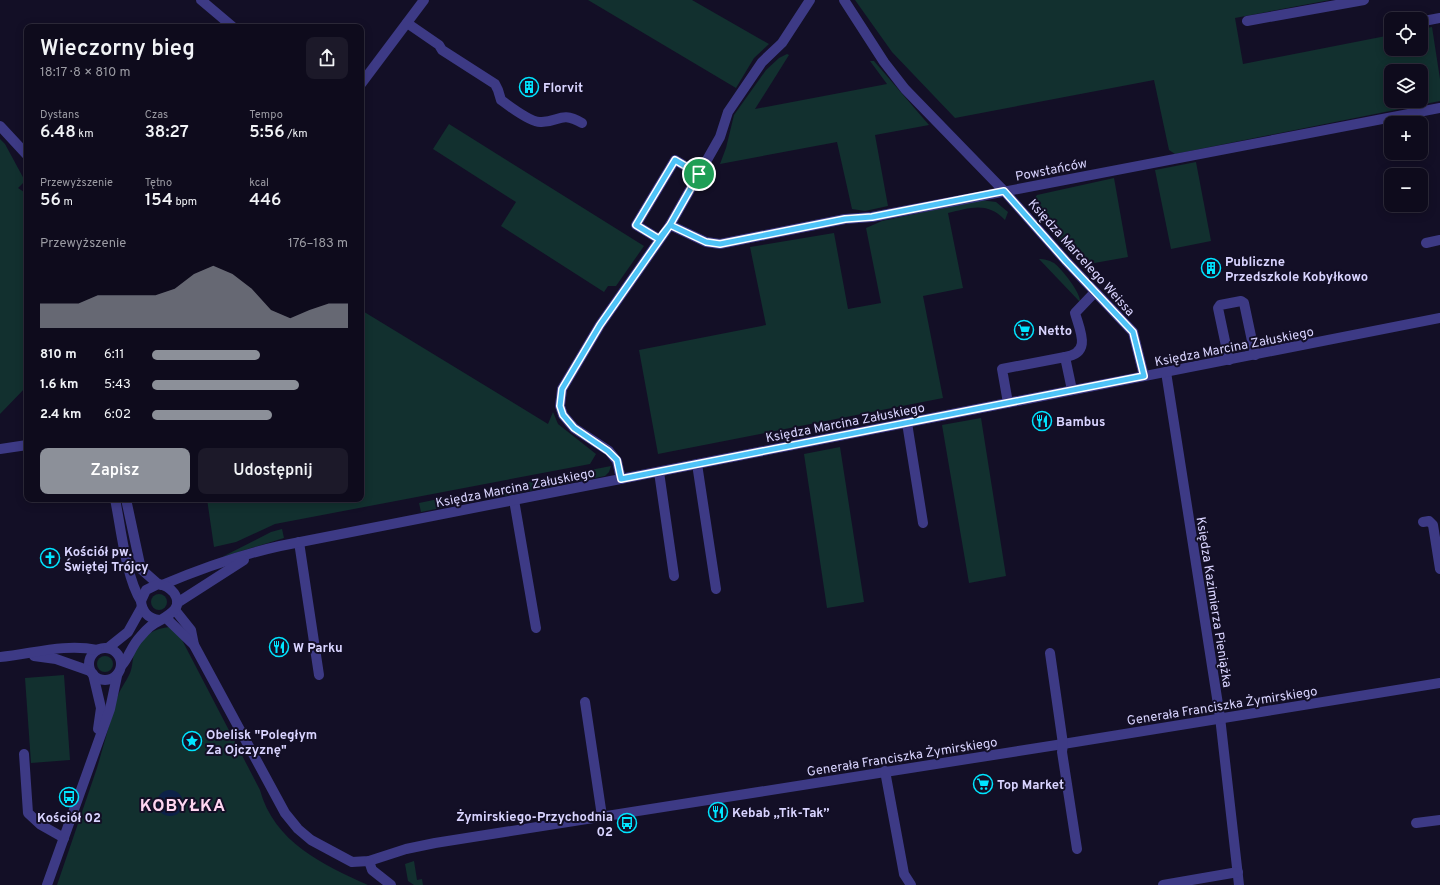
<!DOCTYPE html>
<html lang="pl">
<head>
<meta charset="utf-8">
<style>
  :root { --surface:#0e0b1c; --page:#1c1929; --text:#f1f3f6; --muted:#9b9ba3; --line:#2e2b3b; --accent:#8c9099 }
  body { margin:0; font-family:Overpass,sans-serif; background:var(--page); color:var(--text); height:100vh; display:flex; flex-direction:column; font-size:15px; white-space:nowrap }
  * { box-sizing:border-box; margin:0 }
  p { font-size:13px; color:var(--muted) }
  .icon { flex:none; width:22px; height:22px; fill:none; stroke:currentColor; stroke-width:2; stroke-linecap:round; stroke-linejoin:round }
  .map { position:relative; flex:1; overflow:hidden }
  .details { position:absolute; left:24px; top:24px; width:340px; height:478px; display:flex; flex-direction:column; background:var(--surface); border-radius:8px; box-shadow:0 2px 10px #0003,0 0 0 1px var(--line) }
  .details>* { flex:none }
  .tools { position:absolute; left:1384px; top:12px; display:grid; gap:8px }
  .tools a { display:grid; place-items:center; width:44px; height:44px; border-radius:8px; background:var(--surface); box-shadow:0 2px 10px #0003,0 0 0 1px var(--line); font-size:20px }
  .pin { position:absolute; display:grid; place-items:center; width:34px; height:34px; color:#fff; margin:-17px; border:2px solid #fff; border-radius:50%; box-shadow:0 1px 4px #0007 }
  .round { display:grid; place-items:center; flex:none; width:42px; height:42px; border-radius:8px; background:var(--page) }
  .overview { display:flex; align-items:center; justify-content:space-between; height:68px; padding:0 16px }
  h1 { font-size:22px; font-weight:600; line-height:30px }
  .stats { display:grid; grid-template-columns:repeat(3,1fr); gap:6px; height:68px; padding:4px 16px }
  .stats div { display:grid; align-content:center }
  .stats b { font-size:17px; font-weight:600 }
  .stats small { font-size:11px; font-weight:400 }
  .stats p { font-size:11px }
  .chart { height:112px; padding:8px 16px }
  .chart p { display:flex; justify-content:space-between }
  .chart svg { width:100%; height:72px; margin-top:4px; fill:var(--accent); opacity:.7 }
  .primary-button { display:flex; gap:8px; margin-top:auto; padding:8px 16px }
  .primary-button a { flex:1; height:46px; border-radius:8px; background:var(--accent); color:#fff; font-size:16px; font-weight:600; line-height:46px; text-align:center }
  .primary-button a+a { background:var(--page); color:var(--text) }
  ul { padding:0 16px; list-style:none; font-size:13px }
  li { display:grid; grid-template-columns:64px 48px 1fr; align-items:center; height:30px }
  li i { height:10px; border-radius:5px; background:var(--accent) }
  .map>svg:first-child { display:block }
  .green { fill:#12302f; fill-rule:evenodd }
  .water { fill:#0c2248 }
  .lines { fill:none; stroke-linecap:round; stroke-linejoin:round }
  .minor { stroke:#3d3a85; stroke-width:10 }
  .route-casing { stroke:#fff; stroke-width:8 }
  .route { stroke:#4fc3f7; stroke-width:5 }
  .labels { text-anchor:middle; stroke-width:4; stroke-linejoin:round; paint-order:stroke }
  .poi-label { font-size:13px; font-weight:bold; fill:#d9d4ff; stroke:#130f26; text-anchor:start }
  .street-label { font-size:13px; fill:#d9d4ff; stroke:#130f26 }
  .district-label { font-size:17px; font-weight:bold; letter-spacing:1px; fill:#ffd6f0; stroke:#130f26 }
</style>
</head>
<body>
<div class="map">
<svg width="1440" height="885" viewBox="0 0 1440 885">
  <rect width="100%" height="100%" fill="#130f26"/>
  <!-- green -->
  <g class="green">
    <polygon points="588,0 692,0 769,44 754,58 736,88"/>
    <path d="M855 0H1330L1235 18 1243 64 1391 35V49H1421V29L1432 27 1440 79V101L1175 154 1169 150 1154 80 955 118 892 52ZM1391 71H1421V101H1391Z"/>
    <polygon points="787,54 789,55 755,109 887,84 870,61 874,61 929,125 875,135 888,206 865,211 852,209 837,142 720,164 726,148 734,115 766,70 779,58"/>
    <polygon points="449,124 644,246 616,286 608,286 604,292 501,226 516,202 433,149"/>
    <polygon points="0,139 5,144 25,181 18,188 27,194 27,386 0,414"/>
    <polygon points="1196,162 1211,241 1171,249 1155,170"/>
    <polygon points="1114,178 1128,257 1083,265 1033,211 1031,203 1037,195"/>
    <path d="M980 200 996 202 1008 212 1005 220C987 201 970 208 948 213L963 288 923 296 943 398 658 454 639 350 766 325 750 247 834 233 848 309 881 303 866 228 882 221Z"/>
    <path d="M1039 259C1045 259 1048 260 1054 263 1061 268 1081 293 1080 302Z"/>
    <polygon points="361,310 548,424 553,412 558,424 596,454 590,464 275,524 236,542 214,547 207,499 361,499"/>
    <polygon points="981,418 1006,576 969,583 942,425"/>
    <polygon points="840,447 864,602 827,608 804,454"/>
    <polygon points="611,466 609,472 605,476 504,496 503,487"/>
    <polygon points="453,496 455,505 421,512 419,503"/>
    <polygon points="282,529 284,538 222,557 271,532"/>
    <circle cx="159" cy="602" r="8"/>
    <path d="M170 627 181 638 260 790C274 842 323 865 368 885H57L97 768 117 698C120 689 126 682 130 673 133 666 132 658 135 651 141 636 155 628 170 627Z"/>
    <circle cx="105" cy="664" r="8"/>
    <polygon points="64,675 70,760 31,763 25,678"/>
    <polygon points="414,861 417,880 422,879 423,885 414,885 408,881 405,864"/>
  </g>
  <!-- water -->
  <circle class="water" cx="170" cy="803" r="13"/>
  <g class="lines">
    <!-- minor -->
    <g class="minor">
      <polyline points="201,0 233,27"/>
      <polyline points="844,0 884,62 905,89 1004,191 1066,261 1133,332 1144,376"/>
      <polyline points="1247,21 1364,0"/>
      <polyline points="1424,21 1440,18"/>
      <path d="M407 23 439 45 442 50 495 84 498 90 501 100C509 106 530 122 540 122 559 123 560 110 582 123"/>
      <polyline points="361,84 424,0"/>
      <polyline points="0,126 27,155"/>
      <polyline points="670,225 706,242 720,244 845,219 872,217 1440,108"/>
      <polyline points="659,239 636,225 675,160 699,174"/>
      <polyline points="1426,243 1440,240"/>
      <path d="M1065 357C1092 353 1080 331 1075 313L1095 292"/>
      <polyline points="1229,360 1218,308 1220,305 1241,301 1244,303 1255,355"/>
      <polyline points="1166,372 1220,717 1239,885"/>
      <polyline points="1008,403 1002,369 1065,357 1072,390"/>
      <polyline points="907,423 923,523"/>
      <polyline points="0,449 27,445"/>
      <polyline points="697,464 716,589"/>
      <polyline points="659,472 674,576"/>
      <polyline points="621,479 617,461 609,451 574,428 563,415 560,406 562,389 600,325 670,225 720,137 728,112 762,62 782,43 810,0"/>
      <path d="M115 499C121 528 126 578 141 601"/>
      <polyline points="126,499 141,569 158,584"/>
      <polyline points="514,500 536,628"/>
      <polyline points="1423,522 1429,521 1433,525 1440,569"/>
      <polyline points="299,542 319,675"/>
      <path d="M162 585C200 569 239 555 280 546L1440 318"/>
      <polyline points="177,603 244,560"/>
      <polyline points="175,610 191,630 194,645"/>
      <polyline points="166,618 194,645 285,813 298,829 311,840 352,862 369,861 406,849 435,843 1063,744 1440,683"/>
      <circle cx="105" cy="664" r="16"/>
      <polyline points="108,648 128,632 142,607"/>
      <polyline points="1050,653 1063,744 1062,752 1077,849"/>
      <polyline points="34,656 56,659 90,671"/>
      <path d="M0 657C32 654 65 643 97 650"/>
      <path d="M122 665C129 657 132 645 140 637 145 631 151 624 159 621 169 615 184 608 174 593 170 588 165 585 158 584L146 590 141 601C142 613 149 618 159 620"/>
      <polyline points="93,674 101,708 98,729"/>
      <polyline points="585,702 602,816"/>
      <polyline points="24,754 28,813 41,825 64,838"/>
      <polyline points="885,771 904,874 911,885"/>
      <polyline points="1416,823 1440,820"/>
      <polyline points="369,861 372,870 391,885"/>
      <polyline points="47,885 110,709 117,676"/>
      <polyline points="1163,885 1238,872"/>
    </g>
  </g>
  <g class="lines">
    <!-- route casing -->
    <g class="route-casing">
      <polyline id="route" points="699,174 670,225 600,325 562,389 560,406 563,415 574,428 608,451 617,460 621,479 1144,376 1133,332 1066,261 1004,191 872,217 845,219 720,244 706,242 670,225 659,239 636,225 675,160 699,174"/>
    </g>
    <!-- route -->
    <use href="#route" class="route"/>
  </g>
  <!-- icons -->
  <defs>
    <g id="building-ring" transform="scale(1)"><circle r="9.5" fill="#130f26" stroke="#00e5ff" stroke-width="1.5"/><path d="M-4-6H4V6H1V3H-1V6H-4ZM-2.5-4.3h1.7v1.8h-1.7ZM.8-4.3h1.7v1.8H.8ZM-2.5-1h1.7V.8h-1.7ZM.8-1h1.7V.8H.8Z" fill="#00e5ff"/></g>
    <g id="supermarket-ring" transform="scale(1)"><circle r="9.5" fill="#130f26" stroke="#00e5ff" stroke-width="1.5"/><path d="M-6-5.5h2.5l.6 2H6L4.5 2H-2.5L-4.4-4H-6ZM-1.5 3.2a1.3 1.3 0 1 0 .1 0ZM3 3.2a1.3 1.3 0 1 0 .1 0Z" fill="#00e5ff"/></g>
    <g id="restaurant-ring" transform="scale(1)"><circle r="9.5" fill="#130f26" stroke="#00e5ff" stroke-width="1.5"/><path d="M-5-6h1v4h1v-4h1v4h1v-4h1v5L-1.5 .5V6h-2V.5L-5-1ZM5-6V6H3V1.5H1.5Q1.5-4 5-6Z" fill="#00e5ff"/></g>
    <g id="church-ring" transform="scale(1)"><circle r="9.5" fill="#130f26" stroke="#00e5ff" stroke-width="1.5"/><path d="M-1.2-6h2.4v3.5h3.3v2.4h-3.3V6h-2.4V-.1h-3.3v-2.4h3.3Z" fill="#00e5ff"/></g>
    <g id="sight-ring" transform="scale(1)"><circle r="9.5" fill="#130f26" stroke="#00e5ff" stroke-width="1.5"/><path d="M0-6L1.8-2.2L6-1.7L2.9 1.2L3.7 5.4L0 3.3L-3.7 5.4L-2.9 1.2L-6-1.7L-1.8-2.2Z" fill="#00e5ff"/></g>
    <g id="bus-ring" transform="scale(1)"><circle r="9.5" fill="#130f26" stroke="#00e5ff" stroke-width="1.5"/><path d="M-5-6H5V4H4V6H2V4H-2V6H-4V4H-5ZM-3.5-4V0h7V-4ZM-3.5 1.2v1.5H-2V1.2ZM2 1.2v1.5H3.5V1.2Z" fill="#00e5ff"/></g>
  </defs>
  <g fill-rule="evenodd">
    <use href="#building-ring" x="529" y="87"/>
    <use href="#building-ring" x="1211" y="268"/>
    <use href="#supermarket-ring" x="1024" y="330"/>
    <use href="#restaurant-ring" x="1042" y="421"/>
    <use href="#church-ring" x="50" y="558"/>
    <use href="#restaurant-ring" x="279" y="647"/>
    <use href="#sight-ring" x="192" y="741"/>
    <use href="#supermarket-ring" x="983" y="784"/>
    <use href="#bus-ring" x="69" y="797"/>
    <use href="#restaurant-ring" x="718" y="812"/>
    <use href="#bus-ring" x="627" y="823"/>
  </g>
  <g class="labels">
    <!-- poi labels -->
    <g class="poi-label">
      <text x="543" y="92">Florvit</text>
      <text x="1225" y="266">Publiczne<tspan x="1225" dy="15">Przedszkole Kobyłkowo</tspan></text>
      <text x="1038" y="335">Netto</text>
      <text x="1056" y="426">Bambus</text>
      <text x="64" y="556">Kościół pw.<tspan x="64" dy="15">Świętej Trójcy</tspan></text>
      <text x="293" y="652">W Parku</text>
      <text x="206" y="739">Obelisk "Poległym<tspan x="206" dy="15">Za Ojczyznę"</tspan></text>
      <text x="997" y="789">Top Market</text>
      <text x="732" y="817">Kebab „Tik-Tak”</text>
      <text x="613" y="821" text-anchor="end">Żymirskiego-Przychodnia<tspan x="613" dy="15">02</tspan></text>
      <text x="69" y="822" text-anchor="middle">Kościół 02</text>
    </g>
    <!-- street labels -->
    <g class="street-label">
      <text transform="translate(1051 169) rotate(-11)" y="5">Powstańców</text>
      <text transform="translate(1082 257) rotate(48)" y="5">Księdza Marcelego Weissa</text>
      <text transform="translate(1234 346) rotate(-11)" y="5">Księdza Marcina Załuskiego</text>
      <text transform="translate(845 422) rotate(-11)" y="5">Księdza Marcina Załuskiego</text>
      <text transform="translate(515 487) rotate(-11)" y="5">Księdza Marcina Załuskiego</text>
      <text transform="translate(1215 602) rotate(81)" y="5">Księdza Kazimierza Pieniążka</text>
      <text transform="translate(1222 705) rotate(-9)" y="5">Generała Franciszka Żymirskiego</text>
      <text transform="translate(902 756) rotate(-9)" y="5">Generała Franciszka Żymirskiego</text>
    </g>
    <!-- district labels -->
    <g class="district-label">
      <text x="183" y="811">KOBYŁKA</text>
    </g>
  </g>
</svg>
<div class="tools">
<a><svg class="icon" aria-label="locate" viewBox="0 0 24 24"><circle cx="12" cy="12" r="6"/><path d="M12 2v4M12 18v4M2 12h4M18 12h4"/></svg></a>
<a><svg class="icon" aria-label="layers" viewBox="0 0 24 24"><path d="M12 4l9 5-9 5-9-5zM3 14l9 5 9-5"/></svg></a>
<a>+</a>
<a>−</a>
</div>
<div class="pin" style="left:699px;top:174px;background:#1e9e55"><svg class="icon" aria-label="arrive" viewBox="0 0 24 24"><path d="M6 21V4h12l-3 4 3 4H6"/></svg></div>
<section class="details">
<div class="overview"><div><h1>Wieczorny bieg</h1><p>18:17 · 8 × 810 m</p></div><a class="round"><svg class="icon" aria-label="share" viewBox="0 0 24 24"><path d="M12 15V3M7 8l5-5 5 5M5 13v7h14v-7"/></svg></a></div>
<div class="stats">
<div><p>Dystans</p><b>6.48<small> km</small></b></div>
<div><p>Czas</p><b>38:27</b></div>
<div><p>Tempo</p><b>5:56<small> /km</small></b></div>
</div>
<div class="stats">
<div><p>Przewyższenie</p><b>56<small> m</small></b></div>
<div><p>Tętno</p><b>154<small> bpm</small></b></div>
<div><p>kcal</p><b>446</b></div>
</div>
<div class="chart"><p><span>Przewyższenie</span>176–183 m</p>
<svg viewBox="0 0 160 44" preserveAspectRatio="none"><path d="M0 44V29L10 29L20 29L30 24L40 24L50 24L60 24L70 20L80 11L90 6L100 11L110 20L120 33L130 38L140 33L150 29L160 29V44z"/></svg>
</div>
<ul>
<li><b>810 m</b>6:11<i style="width:55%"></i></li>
<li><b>1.6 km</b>5:43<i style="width:75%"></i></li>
<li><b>2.4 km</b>6:02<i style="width:61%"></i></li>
</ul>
<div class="primary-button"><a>Zapisz</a><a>Udostępnij</a></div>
</section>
</div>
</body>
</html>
